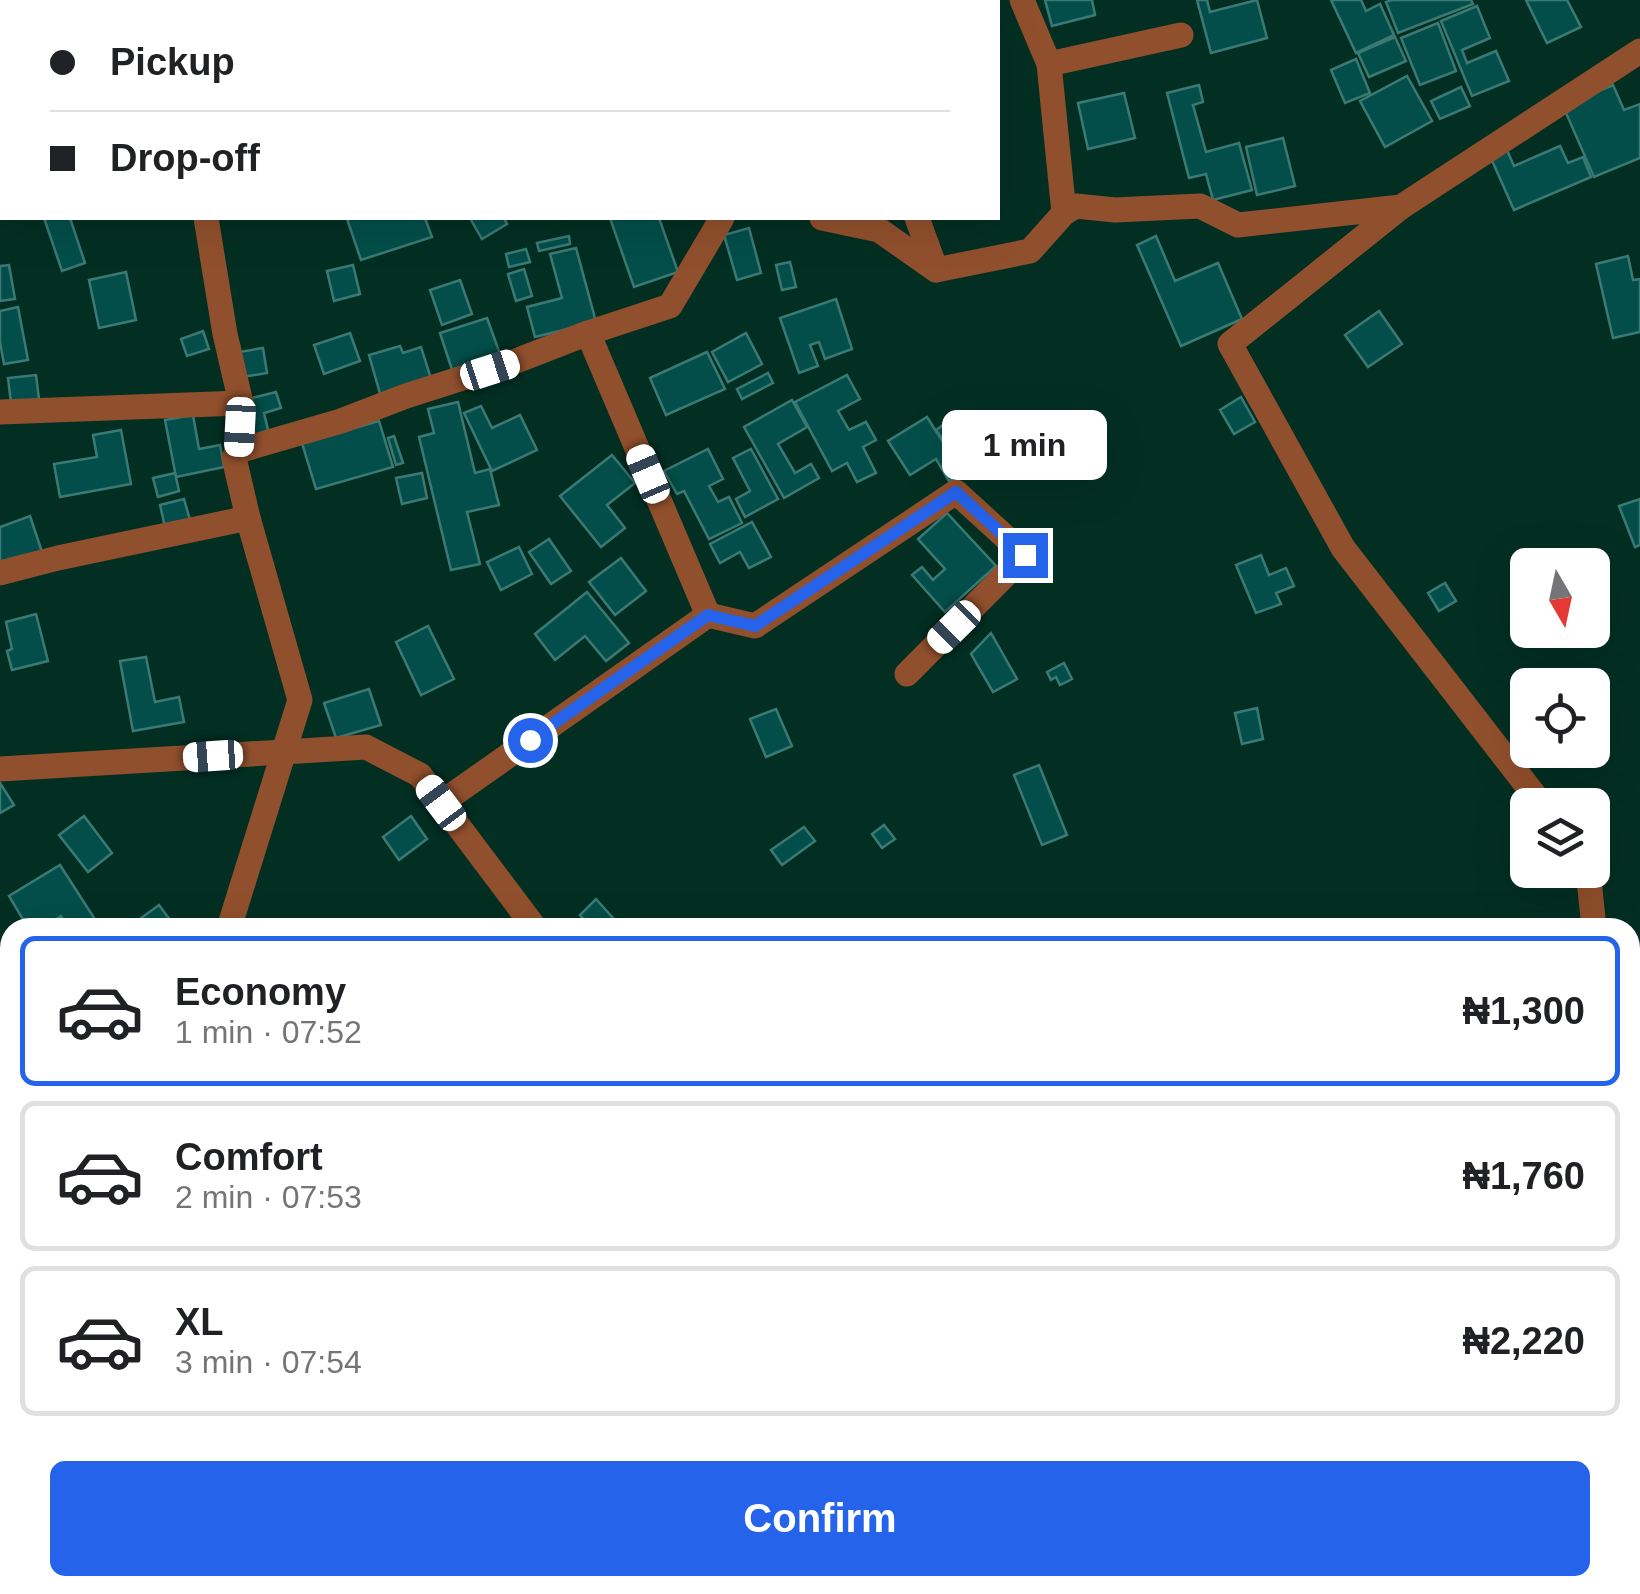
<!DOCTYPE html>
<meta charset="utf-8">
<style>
:root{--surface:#fff;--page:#f6f6f6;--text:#202124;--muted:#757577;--line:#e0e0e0;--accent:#2563eb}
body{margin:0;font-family:Helvetica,sans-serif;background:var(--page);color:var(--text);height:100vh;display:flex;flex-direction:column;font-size:38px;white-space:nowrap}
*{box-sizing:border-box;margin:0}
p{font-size:32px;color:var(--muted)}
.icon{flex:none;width:55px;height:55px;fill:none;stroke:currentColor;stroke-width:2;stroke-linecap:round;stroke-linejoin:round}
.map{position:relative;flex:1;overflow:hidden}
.panel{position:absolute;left:0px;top:918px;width:1640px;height:678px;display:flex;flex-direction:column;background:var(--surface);border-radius:30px 30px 0 0;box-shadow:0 10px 40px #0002}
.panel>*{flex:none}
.guide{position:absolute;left:0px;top:0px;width:1000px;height:220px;box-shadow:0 10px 40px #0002;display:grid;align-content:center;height:220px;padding:0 50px;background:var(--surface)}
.needle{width:65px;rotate:171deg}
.tools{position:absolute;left:1510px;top:548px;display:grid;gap:20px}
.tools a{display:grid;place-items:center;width:100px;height:100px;border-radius:15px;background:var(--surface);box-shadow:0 10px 40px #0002;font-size:50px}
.end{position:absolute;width:45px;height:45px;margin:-22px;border:12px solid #2563eb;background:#fff;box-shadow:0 0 0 5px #fff}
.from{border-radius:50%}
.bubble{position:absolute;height:70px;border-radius:15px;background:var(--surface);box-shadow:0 10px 40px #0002;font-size:32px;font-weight:700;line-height:70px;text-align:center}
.car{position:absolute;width:30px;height:60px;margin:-30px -15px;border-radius:12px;box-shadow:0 0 8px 2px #0007;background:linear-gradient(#fff 24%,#345 0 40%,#fff 0 76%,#345 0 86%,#fff 0)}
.guide b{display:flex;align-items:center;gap:35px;height:95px;font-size:38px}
.guide b+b{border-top:2px solid var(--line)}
.guide i{width:25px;height:25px;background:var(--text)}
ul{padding:18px 0 0;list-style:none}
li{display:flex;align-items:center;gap:30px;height:150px;margin:0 20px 15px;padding:0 30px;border:5px solid var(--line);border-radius:15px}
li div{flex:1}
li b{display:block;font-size:38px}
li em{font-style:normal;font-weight:700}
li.on{border-color:var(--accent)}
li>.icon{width:90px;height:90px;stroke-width:1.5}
.action{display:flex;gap:20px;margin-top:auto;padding:20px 50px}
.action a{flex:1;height:115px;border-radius:15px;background:var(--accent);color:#fff;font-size:40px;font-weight:700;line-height:115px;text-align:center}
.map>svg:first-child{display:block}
</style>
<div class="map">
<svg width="1640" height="1594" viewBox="0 0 1640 1594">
<rect width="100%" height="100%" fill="#032f22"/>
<!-- building -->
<g fill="#034e4a" stroke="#3b7a74" stroke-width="2.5">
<polygon points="1045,0 1092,0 1095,15 1052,26"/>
<polygon points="1197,0 1207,0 1210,12 1257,0 1267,38 1211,53"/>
<polygon points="1331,0 1361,0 1366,11 1380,4 1394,35 1356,53"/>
<polygon points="1392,0 1471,0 1473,4 1398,33 1386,2"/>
<polygon points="1526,0 1567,0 1581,27 1547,43"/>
<polygon points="1477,6 1490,38 1462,50 1467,63 1496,51 1509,81 1472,96 1441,21"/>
<polygon points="1438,23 1456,71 1420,85 1401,38"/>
<polygon points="1395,37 1406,61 1369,77 1358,53"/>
<polygon points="1356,59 1370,93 1345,103 1331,70"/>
<polygon points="1407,76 1432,121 1385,147 1360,101"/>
<polygon points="1199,85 1203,102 1193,105 1206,152 1239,143 1252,190 1213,200 1206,174 1189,178 1167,93"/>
<polygon points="1613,85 1624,110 1640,104 1640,158 1594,177 1563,106"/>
<polygon points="1461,87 1470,106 1440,119 1431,101"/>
<polygon points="1124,93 1135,138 1088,149 1078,103"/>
<polygon points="1283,138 1295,186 1257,195 1246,147"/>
<polygon points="1503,141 1514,166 1560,146 1568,163 1583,157 1591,177 1514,210 1486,147"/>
<polygon points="44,218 70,218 85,263 62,271"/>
<polygon points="352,218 425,218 432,237 361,260 347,219"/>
<polygon points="470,218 504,218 507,224 482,239"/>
<polygon points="610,218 659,218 678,272 634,287"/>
<polygon points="749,228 761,273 737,280 724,235"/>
<polygon points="569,236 570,244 539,251 537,243"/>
<polygon points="1156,236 1175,281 1218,263 1242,319 1181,346 1137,245"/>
<polygon points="576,248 596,322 535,337 527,307 562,298 550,254"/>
<polygon points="526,249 530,262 509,267 506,254"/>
<polygon points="1628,256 1633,280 1640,279 1640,332 1613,338 1596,264"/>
<polygon points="790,262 796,287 782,290 776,265"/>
<polygon points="9,265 15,299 0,301 0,266"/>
<polygon points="353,265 360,294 334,301 327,271"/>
<polygon points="524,269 532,296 516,301 508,274"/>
<polygon points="126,272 136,320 99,328 89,280"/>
<polygon points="460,280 472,314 442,325 430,290"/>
<polygon points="836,299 852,349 825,359 819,342 810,345 818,366 799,373 780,318"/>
<polygon points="18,307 28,360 4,364 0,342 0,311"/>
<polygon points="1379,311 1402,344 1368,367 1345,335"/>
<polygon points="487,318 500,354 452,370 440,333"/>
<polygon points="203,331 209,349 187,356 181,339"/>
<polygon points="350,333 360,361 324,374 314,345"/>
<polygon points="746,333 762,364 728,382 712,352"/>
<polygon points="400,346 403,353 421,347 432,382 381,397 369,355"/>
<polygon points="263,348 267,373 231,379 227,354"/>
<polygon points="707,352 725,389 666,415 650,378"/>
<polygon points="768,373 773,383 742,399 737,389"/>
<polygon points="36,375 39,399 11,403 8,378"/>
<polygon points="847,375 860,399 838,411 849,430 866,422 876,440 863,447 876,473 857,482 847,463 832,471 795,402"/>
<polygon points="276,392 281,408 264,413 269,434 249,439 240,401"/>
<polygon points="1241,397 1255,422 1234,434 1220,410"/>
<polygon points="792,400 807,427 778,444 795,473 811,464 819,478 784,498 744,427"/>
<polygon points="458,402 475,473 490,469 499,505 467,512 480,564 451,570 419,437 434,433 428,409"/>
<polygon points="481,406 492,428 520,415 537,450 492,471 464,413"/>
<polygon points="958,414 985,451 963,467 936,430"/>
<polygon points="193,415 199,449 220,445 224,467 176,477 165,420"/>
<polygon points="927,417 962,472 949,481 936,459 910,475 888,441"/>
<polygon points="379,421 393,467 316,489 302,443"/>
<polygon points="121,430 131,484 60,497 54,464 97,457 93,435"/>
<polygon points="394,436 403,463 396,465 388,438"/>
<polygon points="708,449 723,479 709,486 718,502 729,497 742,523 709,539 684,491 677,494 664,471"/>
<polygon points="751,449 778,499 745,517 736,499 750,491 733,458"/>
<polygon points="612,455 635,483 607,505 625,528 601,547 560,496"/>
<polygon points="175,473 179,491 158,497 153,478"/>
<polygon points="422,473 427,498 402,504 396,478"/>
<polygon points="184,499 190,520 165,527 160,505"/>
<polygon points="1640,499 1640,545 1635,547 1619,506"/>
<polygon points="947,513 996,566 945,612 912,575 922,567 933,580 945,569 918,539"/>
<polygon points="30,516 42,552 0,566 0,527"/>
<polygon points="752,522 771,557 749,568 740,552 720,563 710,544"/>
<polygon points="549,539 571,571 551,584 529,552"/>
<polygon points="519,547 532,574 501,590 487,562"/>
<polygon points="1261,555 1269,575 1286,568 1294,586 1276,593 1281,604 1256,613 1236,565"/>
<polygon points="621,558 646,591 615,615 589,582"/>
<polygon points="1445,583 1456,601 1439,611 1428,593"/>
<polygon points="587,592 629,643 606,661 585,636 555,660 535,634"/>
<polygon points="36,614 48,661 12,670 7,651 12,649 6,622"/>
<polygon points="428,626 454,679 421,695 396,642"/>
<polygon points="991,633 1017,679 993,692 971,654"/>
<polygon points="146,657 155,702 179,697 184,722 133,731 120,661"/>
<polygon points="1064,663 1072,679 1060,685 1056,677 1051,680 1047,672"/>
<polygon points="369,689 381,725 336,738 324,703"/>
<polygon points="1257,708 1263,739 1242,744 1235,713"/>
<polygon points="776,709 792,746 766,757 750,719"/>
<polygon points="1039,765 1067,835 1042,845 1014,775"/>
<polygon points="0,783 14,805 0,813"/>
<polygon points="84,816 112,853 88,872 59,835"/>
<polygon points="411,816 427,839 399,860 383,837"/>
<polygon points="884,825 895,839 882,848 872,834"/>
<polygon points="804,827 815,841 782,865 771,850"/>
<polygon points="60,865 96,921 86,928 68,928 61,916 43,928 28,928 9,896"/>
<polygon points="596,899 622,928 591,928 580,915"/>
<polygon points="159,905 176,928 142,928 137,921"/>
<polygon points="10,1069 10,1133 0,1115 0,1075"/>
<polygon points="1635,1197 1640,1209 1640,1322 1633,1325 1630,1317 1630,1199"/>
<polygon points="1640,1364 1640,1430 1630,1434 1630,1368"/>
<polygon points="81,1585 124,1585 130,1594 66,1594"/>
<polygon points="606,1585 640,1585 641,1588 608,1594"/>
</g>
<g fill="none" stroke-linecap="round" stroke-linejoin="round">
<!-- minor -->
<g stroke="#91502d" stroke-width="25">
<polyline points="601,0 602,2"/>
<polyline points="831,0 832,2"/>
<polyline points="1022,0 1049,64 1181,35"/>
<polyline points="493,2 501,0"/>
<polyline points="928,2 933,0"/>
<polyline points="1049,64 1064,213"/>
<polyline points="1401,207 1230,344 1343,548 1542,805"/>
<polyline points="206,218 225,334 241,403"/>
<polyline points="822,218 879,230 936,270 1030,251 1064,213 1076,206 1115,210 1200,206 1238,225 1401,207 1640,51"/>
<polyline points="917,218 936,270"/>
<polyline points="0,412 241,403 238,451 341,421 406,396 516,361 588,333 670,306 722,218"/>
<polyline points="0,573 58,558 248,518 234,458 238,451"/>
<polyline points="708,615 755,626 956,492 1025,555 907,674"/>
<polyline points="0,769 366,747 420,775 535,928"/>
<polyline points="441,803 708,615 588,333"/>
<polyline points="1588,870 1594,928"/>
<polyline points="229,928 300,700 248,518"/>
<polyline points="1630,1137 1640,1158"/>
<polyline points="0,1194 10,1189"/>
<polyline points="203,1585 207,1594"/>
<polyline points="37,1594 52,1585"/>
</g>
</g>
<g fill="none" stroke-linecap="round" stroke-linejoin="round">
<!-- route -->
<polyline stroke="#2563eb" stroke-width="12" points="530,740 708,615 755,626 956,492 1025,555"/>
</g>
</svg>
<div class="tools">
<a><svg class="needle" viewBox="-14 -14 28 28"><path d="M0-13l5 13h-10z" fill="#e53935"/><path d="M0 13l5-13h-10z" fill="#757577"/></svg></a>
<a><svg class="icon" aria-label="locate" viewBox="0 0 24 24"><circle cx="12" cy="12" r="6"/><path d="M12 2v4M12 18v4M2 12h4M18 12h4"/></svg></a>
<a><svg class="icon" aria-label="layers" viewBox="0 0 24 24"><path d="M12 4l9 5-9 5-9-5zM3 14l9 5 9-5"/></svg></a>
</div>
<i class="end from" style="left:530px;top:740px"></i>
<i class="end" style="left:1025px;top:555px"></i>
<div class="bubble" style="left:942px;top:410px;width:165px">1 min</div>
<i class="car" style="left:490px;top:370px;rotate:72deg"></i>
<i class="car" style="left:240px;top:427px;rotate:183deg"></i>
<i class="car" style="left:648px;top:474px;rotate:337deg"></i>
<i class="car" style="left:954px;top:627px;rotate:225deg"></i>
<i class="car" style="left:213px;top:756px;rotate:266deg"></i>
<i class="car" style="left:441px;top:803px;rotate:323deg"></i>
<div class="guide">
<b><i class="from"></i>Pickup</b>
<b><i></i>Drop-off</b>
</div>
<section class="panel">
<ul>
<li class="on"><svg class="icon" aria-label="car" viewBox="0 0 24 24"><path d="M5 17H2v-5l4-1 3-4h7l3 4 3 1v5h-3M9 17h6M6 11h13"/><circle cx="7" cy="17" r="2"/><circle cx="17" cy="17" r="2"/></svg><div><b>Economy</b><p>1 min · 07:52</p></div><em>₦1,300</em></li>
<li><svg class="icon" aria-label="car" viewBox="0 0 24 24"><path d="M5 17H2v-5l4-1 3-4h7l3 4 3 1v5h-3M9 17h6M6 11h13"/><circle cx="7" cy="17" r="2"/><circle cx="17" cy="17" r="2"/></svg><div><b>Comfort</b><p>2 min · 07:53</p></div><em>₦1,760</em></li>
<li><svg class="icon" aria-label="car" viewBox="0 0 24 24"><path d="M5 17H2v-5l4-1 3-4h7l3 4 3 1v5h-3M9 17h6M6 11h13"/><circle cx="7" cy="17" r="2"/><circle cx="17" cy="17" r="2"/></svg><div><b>XL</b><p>3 min · 07:54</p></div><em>₦2,220</em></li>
</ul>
<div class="action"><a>Confirm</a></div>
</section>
</div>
